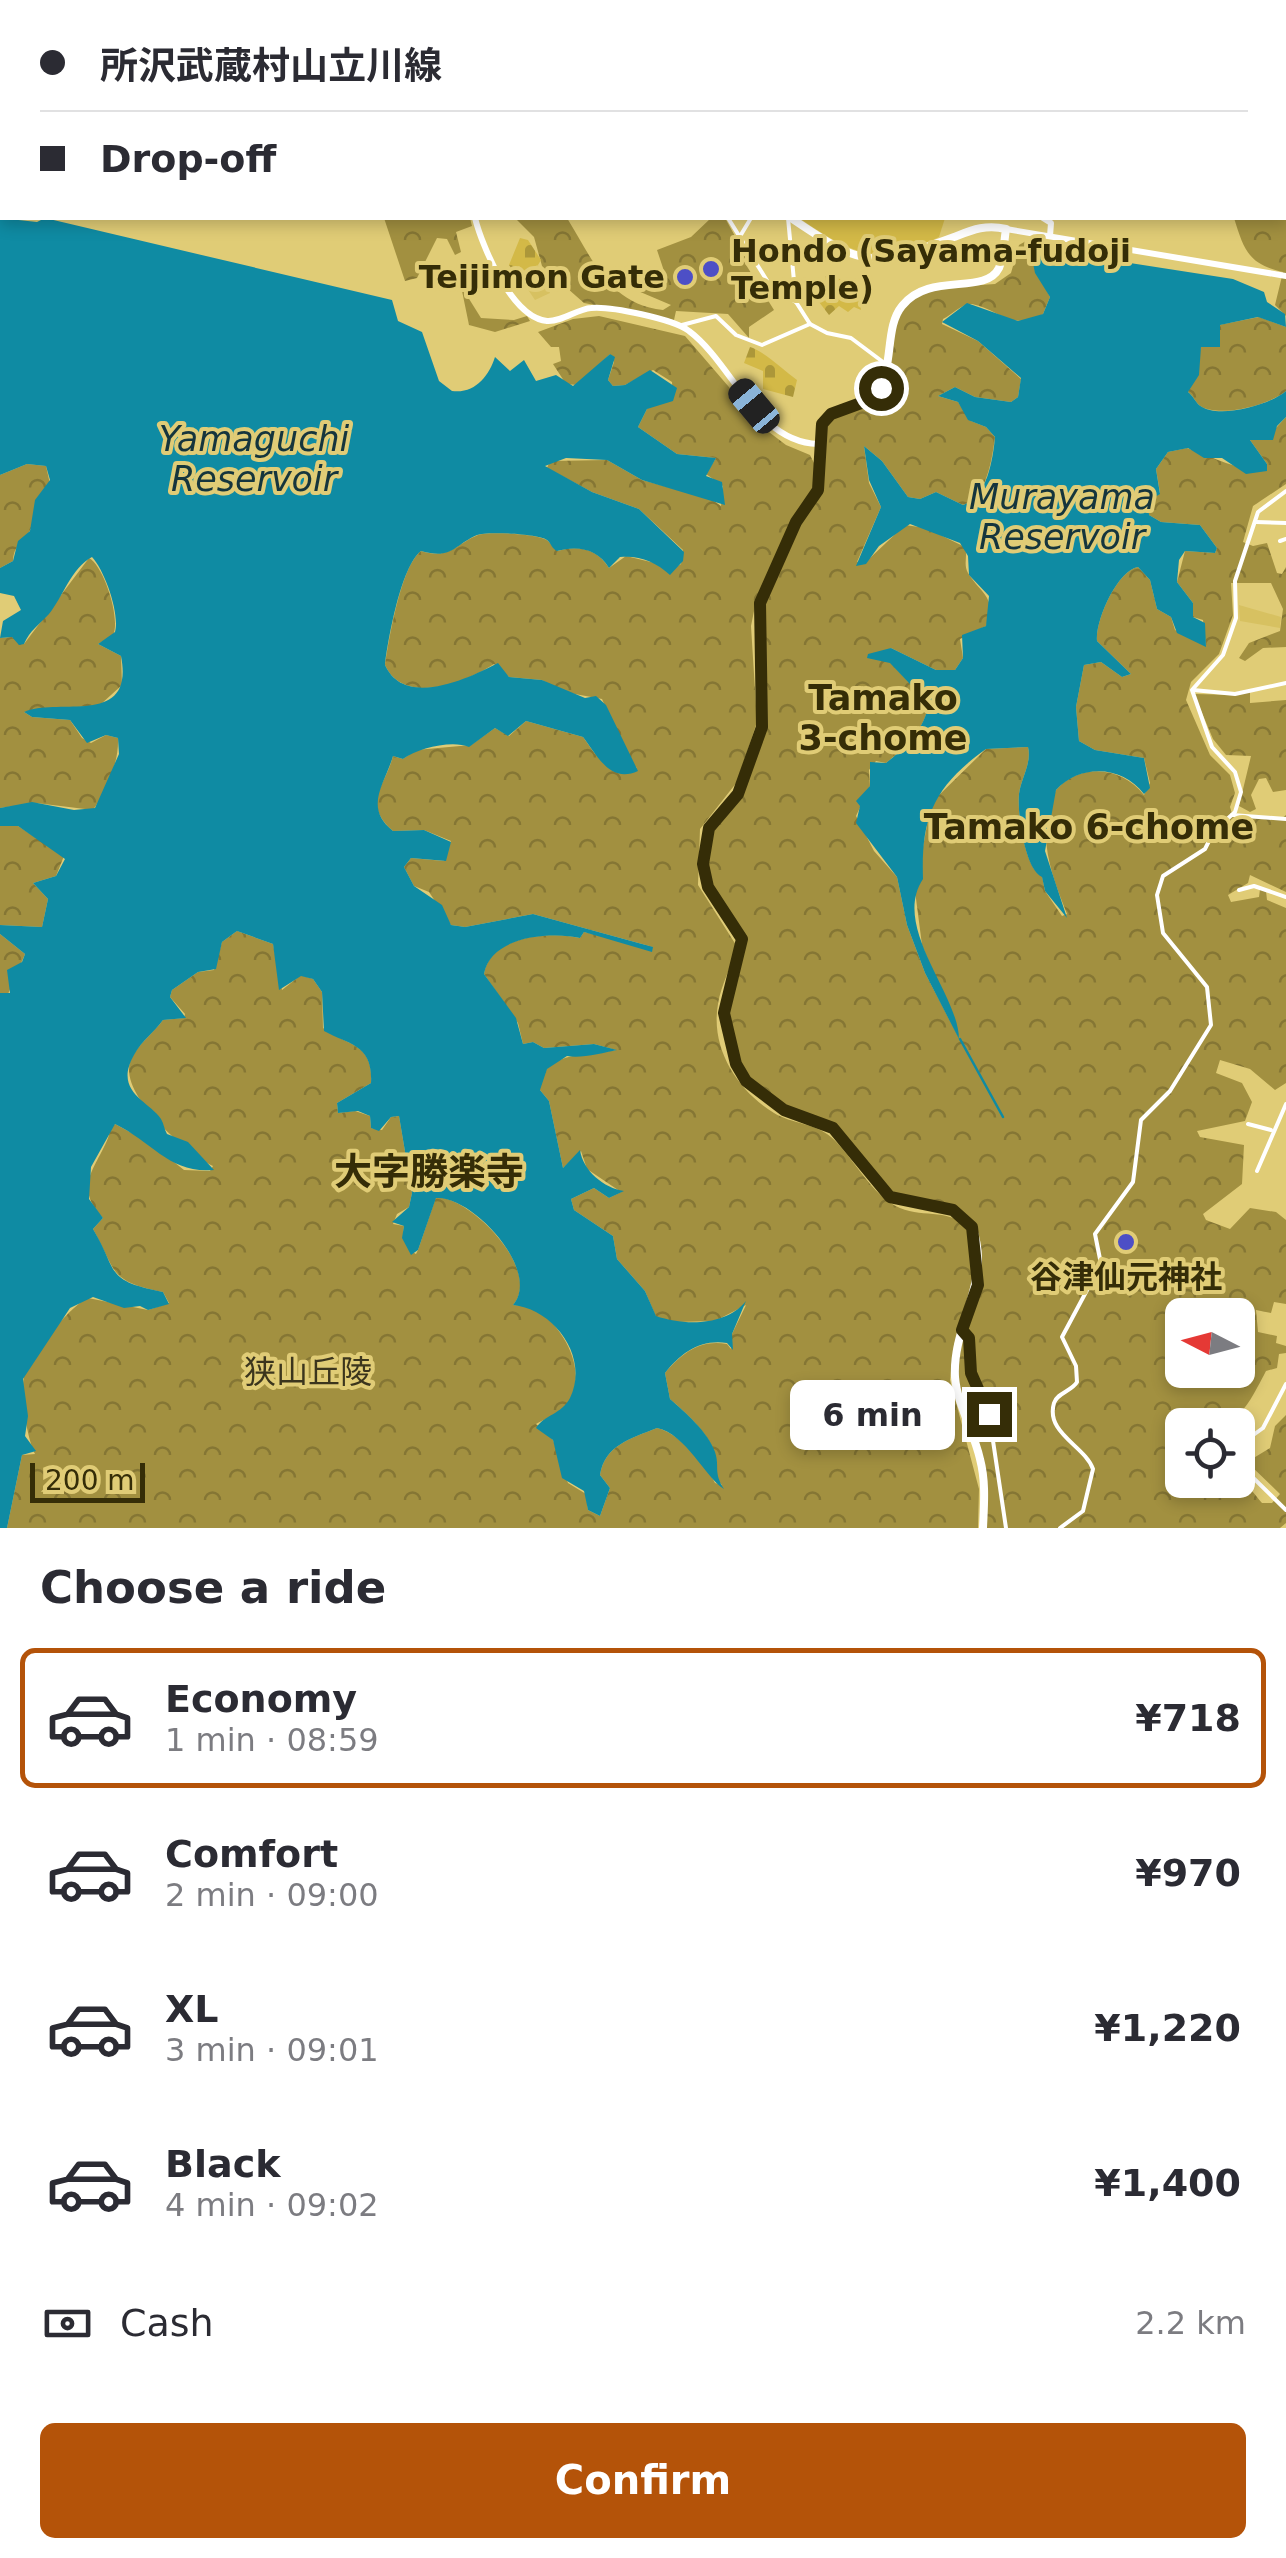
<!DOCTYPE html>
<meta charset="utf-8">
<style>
:root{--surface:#fff;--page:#f7f7f7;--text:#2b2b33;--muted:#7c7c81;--line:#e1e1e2;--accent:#b45309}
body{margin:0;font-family:"DejaVu Sans","Noto Sans JP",sans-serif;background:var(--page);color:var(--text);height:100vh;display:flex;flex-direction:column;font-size:38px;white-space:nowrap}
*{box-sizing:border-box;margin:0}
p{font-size:32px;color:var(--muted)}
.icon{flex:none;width:55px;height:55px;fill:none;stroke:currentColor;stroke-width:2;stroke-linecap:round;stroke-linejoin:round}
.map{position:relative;height:1528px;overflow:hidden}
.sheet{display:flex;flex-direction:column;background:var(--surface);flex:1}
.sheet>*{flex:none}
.guide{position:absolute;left:0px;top:0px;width:1288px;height:220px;box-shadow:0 5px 15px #0003;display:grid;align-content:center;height:220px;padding:0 40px;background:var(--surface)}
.needle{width:65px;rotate:276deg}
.fabs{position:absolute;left:1165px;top:1298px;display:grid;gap:20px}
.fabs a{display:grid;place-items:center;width:90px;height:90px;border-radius:15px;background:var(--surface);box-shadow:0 5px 15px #0003;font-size:50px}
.scale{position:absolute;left:30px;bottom:25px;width:115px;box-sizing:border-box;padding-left:10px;border:5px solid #352d07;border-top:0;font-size:28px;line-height:35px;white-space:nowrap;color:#352d07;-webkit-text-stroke:8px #e0cc76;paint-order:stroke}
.end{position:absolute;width:45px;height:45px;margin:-22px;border:12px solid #352d07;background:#fff;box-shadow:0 0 0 5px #fff}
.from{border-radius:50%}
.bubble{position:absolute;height:70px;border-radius:15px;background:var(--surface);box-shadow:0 5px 15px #0003;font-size:32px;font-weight:700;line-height:70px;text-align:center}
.car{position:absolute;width:30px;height:60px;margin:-30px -15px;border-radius:12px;box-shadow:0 0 8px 2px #0007;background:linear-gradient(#222 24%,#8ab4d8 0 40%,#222 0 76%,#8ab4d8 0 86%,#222 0)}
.guide b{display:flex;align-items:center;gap:35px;height:95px;font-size:38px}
.guide b+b{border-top:2px solid var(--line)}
.guide i{width:25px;height:25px;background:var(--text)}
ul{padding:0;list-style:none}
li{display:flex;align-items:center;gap:30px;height:140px;margin:0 20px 15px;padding:0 20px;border:5px solid transparent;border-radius:15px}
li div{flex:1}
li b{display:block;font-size:38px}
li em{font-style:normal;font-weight:700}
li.current{border-color:var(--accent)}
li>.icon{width:90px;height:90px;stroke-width:1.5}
h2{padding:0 40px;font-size:45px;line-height:120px}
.pay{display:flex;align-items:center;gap:25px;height:110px;padding:0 40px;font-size:38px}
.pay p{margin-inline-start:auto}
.action{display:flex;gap:20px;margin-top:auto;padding:20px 40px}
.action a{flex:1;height:115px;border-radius:15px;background:var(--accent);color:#fff;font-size:40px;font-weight:700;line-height:115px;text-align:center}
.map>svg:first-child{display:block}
</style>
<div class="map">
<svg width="1286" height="1528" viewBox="0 0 1286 1528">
<defs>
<pattern id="forest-crowns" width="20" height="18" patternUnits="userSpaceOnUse" patternTransform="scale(2.5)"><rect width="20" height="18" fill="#a29040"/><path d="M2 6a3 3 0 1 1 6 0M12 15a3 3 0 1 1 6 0" fill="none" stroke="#857634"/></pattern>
<pattern id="cemetery-stones" width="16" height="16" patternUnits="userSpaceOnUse" patternTransform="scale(2.5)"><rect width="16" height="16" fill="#d3b947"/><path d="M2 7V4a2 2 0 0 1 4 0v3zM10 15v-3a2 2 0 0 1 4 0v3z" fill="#ac9739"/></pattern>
</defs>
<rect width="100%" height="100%" fill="#e0cc76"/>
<!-- built -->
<g fill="#d7c161">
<polygon points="538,265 550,293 535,300 525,285 512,292 508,287"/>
<polygon points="1239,605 1281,617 1280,628 1240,621"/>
</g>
<!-- forest -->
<g fill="url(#forest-crowns)" fill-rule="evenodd">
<path d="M1286 193V316L1275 305 1283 272C1248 264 1244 250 1234 218H1285Z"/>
<polygon points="384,218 470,218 472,226 456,232 461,252 455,255 447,239 437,238 417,278 405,281"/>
<path d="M515 218H567C593 260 609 304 663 310L671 305 638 291 664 271 657 250 691 237 711 218H725L746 256 743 260 774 310 749 327V338L728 314 676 311 674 320 584 303 542 266 534 237Z"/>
<path d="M1026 241 1033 249 1029 254 1050 297 1043 314C1011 332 999 309 972 304 962 303 952 315 943 319L942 324 978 341 1021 379 1018 397 1011 402 975 397 955 387 938 396 958 402 971 421 986 427 995 437C992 459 987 497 963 505L936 492 920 499 908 497 882 461 864 446 869 483 881 507 857 562 870 558 905 525 926 528 965 547C968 557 963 564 968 573 981 594 998 598 986 626L960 639 963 658 955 670H936L891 648 876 658 890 662 928 703C927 728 904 748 886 763L876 761 869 770 870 786 856 816 874 851 897 877 907 925 925 973 959 1038 922 945 915 891 931 803 986 749 1028 747C1032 763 1021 778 1019 794 1017 812 1025 870 1042 876L1045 891 1062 916 1067 914C1051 873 1035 834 1056 790 1081 762 1122 767 1144 795L1150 783 1144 758 1095 750 1079 741 1076 707 1084 665 1101 662 1122 677 1131 674 1097 641C1095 620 1118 570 1138 567L1150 580 1157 609 1171 617 1175 630 1206 646 1203 620 1193 617V603L1177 582 1185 551 1215 553 1217 548 1200 525 1161 522 1149 515 1148 501 1160 493 1156 469 1168 452 1187 448C1215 458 1237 470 1266 471L1267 464 1250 440 1266 439 1286 417V484L1253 506 1243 542 1253 546 1267 543 1277 573 1282 574 1286 567V647L1263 648 1245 661 1239 658 1249 643 1280 631 1283 609 1271 583H1231L1233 615 1219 654 1191 682 1186 700 1210 755 1230 775 1235 793 1230 807 1233 817 1281 819 1286 815V892L1250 875 1248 883 1228 895 1231 902 1259 897 1260 889 1266 891 1267 900 1286 908V1083L1275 1090 1250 1069 1220 1060 1216 1073 1242 1083 1252 1102 1245 1121 1197 1131 1200 1137 1244 1145 1242 1184 1203 1214 1206 1220 1230 1229 1250 1208 1276 1212 1286 1220V1304L1274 1302 1271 1313 1256 1310 1258 1332 1277 1336 1276 1343 1286 1346V1353L1279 1354 1277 1368 1266 1371C1241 1419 1239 1425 1182 1425V1480H1203L1200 1488 1227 1492 1231 1480C1246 1481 1253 1492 1262 1503H1272L1280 1494 1247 1462 1270 1448 1275 1426 1286 1415V1523L1280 1528H983C984 1513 987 1496 984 1482 975 1437 955 1399 957 1353 961 1301 1000 1269 960 1213L897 1201 833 1128 797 1114 745 1081 725 1017 743 946 704 877 708 830 732 803 763 727 758 614 783 549 815 498 825 419 866 402 886 377 895 315 921 289 995 284 1011 273 1019 245ZM1182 1315H1238V1370H1182Z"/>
<polygon points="461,286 481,318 514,320 527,316 530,321 495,332 469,325"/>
<path d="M599 316 685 336 765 429 786 445 810 455 815 465V489L787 531 756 601 751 626 757 722 737 782 700 829 698 885 736 945C733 965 721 984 718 1004 710 1049 738 1091 774 1113 792 1124 815 1123 831 1137 853 1156 872 1197 900 1208 925 1219 952 1206 970 1232L973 1284 954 1345 950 1380 979 1489 978 1528H7L22 1455 35 1454C27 1439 20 1394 24 1377 28 1357 71 1305 88 1298L148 1310 169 1303 163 1292C108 1281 117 1272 93 1229L103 1218C72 1186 97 1167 108 1138 113 1124 103 1135 115 1124L150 1143 184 1170 210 1171 213 1166C186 1152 120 1096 130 1062 136 1045 153 1034 163 1020L184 1018 185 1014 170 997 172 990 198 972 214 970 222 942 237 931 273 944 282 990 301 975 313 979 322 992 323 1028C346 1046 374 1042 371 1083L337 1103 338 1113 355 1111 370 1116 371 1128 382 1130 391 1117 399 1116 412 1193 409 1207 397 1214 393 1224 404 1226C402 1237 406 1249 416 1254L418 1250 436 1197C471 1197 543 1271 513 1305 520 1306 529 1305 535 1309 565 1326 593 1379 563 1409 556 1416 544 1419 536 1424L553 1440 568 1483 586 1494 588 1510 600 1516 610 1488 600 1475C605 1445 630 1439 657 1428 677 1432 706 1463 715 1483L722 1485C712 1473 719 1468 715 1455 711 1435 684 1411 670 1399L665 1373C682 1353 700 1339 727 1344L731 1349 732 1334 746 1305 715 1321 676 1322 656 1317 645 1291 617 1259 613 1236 574 1210 571 1199 594 1188 609 1198 621 1192 587 1169 581 1151 563 1168 549 1101 540 1090C538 1051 591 1055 616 1050L594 1044 544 1048 533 1042 523 1044 518 1023 484 974C490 935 551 931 580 938L584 932 653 947 533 914 465 927 451 925 429 892 414 886 404 867 411 858 444 861 451 841 424 830 393 831C361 803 385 787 393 756L403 759 416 750 471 745 495 728 509 736 526 721 583 737 595 754 637 768 629 761 602 699 564 692 542 680 509 677 494 664C467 682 404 707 385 665 389 639 401 566 421 551 449 560 456 544 478 535 488 531 541 534 548 541 552 545 554 549 558 551 580 544 598 550 609 568L626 556 655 563 668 572 681 564 683 550 639 509 592 492 547 468 550 461 607 460 642 480 711 499 721 506 723 486 706 474 716 458 677 454 638 427 648 407 673 400 672 382 653 370 625 385 613 386 608 380 614 362 610 354 577 385 566 384 553 364 561 361 559 347H551L538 332 573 319Z"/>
<path d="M1259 317 1286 327V391C1270 405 1217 419 1199 405 1195 401 1193 396 1188 392L1201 347H1218L1219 325Z"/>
<path d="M27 464 46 466 50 484C40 500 37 519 29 532 21 545 14 545 13 561L0 568V475Z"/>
<path d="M89 558C104 566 121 619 113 635L98 644 121 656 122 685 100 705 24 712 32 717 70 720 82 738 91 743 106 735 118 738C119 763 107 790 93 810L36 803 0 808V638L12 637 24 644Z"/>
<polygon points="1250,690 1250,703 1286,700 1286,790 1273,792 1266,778 1259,779 1251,795 1256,809 1250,812 1239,806 1251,756 1226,755 1213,739 1194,694 1237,695"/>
<polygon points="0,826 18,826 64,856 56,876 33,883 48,899 42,927 0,925"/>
<polygon points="0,934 25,954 8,994 0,993"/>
</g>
<!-- cemetery -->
<g fill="url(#cemetery-stones)">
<polygon points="520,238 528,240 541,260 538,265 523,271 519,266 513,271 509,265"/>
<path d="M825 276C846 278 859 286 861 310L854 307 848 312 839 306 829 315 819 302 826 296Z"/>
<path d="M750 347C762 350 785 371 797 380L793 397 763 389V371L744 363Z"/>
</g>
<!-- pitch -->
<path fill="#d3b947" d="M799 218H945L939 237C877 268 852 254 799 218Z"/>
<!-- water -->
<g fill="#0f8ba3">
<path d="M0 218 37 222 45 218 392 300 398 321 422 332 439 381 452 391C475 394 489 376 495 357L510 371 524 360 536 381 556 375 573 386 610 354 615 357 608 380 613 386 625 385 650 370 677 388 673 401 647 409 638 427 677 454 716 458 706 476 722 482 725 505 642 480 607 460 566 458 545 466 592 492 639 509 684 552 683 561 670 575C656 562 639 555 620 557L609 568C598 549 578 545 557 551 552 549 551 543 547 540 540 534 486 531 477 535 454 545 452 560 421 551 401 566 388 640 385 665 405 709 469 678 498 663L509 677 542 680 585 698 596 696 606 705 638 771C610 784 597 755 583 737L526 721 508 736 495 728 469 747C452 740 418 748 403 759L393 756C385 784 363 807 393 831L424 830 451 842 446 861 411 858 404 867 414 886 442 905 451 925 465 927 533 914 653 947 652 952 584 932 580 938C552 932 491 935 484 974L516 1018 523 1044 533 1042 544 1048 594 1044 617 1050C603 1053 580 1059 567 1056L547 1069 540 1090 549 1101 563 1168 580 1150C583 1171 604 1188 624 1191L609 1198 594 1188 571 1199 574 1210 613 1236 617 1259 645 1291 656 1316C685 1326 726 1326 746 1301L732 1334 733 1350 727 1343C700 1339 681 1353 665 1373L670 1399C685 1412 708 1432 715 1452 720 1467 713 1472 724 1489 705 1477 686 1434 657 1428 630 1439 605 1445 600 1475L610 1488 600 1516 588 1510 584 1491 562 1478 553 1440 536 1428C544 1415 562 1414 570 1398 590 1356 553 1309 513 1305 542 1271 472 1195 436 1198L418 1250 411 1255 402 1238 404 1226 392 1222 409 1207 412 1193 399 1116 391 1117 379 1131 371 1128 370 1116 358 1111 338 1113 337 1103 371 1083C373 1044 349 1045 324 1031L322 992 313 979 301 976 279 990 273 944 237 931 222 942 216 969 198 972 172 990 170 997 186 1018 163 1020C154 1033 142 1040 134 1055 113 1092 149 1101 161 1119 164 1124 164 1129 167 1134L188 1142 214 1170C170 1174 154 1143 115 1124L91 1167 89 1199 103 1218 93 1229C119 1272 103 1280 163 1292L169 1304 148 1310 140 1306 124 1308 93 1297 70 1308 23 1379 28 1416 25 1436 36 1451 22 1455 7 1528H0V993H10L7 970 22 962 25 954 0 934V925L42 927 48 899 33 883 56 876 65 859 18 826H0V808L32 802 74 810 95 808 119 754 118 738 106 735 87 743 70 720 32 717 24 712C59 697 135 728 121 656L98 644 115 632C120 614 105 571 92 557 71 568 63 597 49 614 39 625 30 630 24 644L19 645 12 637 0 638 3 621 21 610 14 596 0 593V568L13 561 18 541 30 531 35 500 50 480 46 466 27 464 0 475Z"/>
<path d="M1030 248 1053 264 1067 263 1072 254 1233 279 1264 292 1267 302 1285 314 1286 327 1258 317 1220 325V347H1201L1199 375 1188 392C1193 396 1195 401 1199 405 1217 420 1270 405 1286 391V417L1277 426 1273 440H1250L1267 464V471L1246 474 1222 458H1204L1188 448 1168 452 1156 469 1160 494 1148 501 1149 515 1161 522 1200 525 1217 548 1215 553 1185 551 1179 560 1177 582 1193 603V617L1205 623 1206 647 1177 633 1171 617 1157 609 1150 580 1138 567C1118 570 1095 620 1097 641L1131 674 1122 677 1101 662 1084 665 1076 707 1079 741 1095 750 1144 758 1150 788 1144 794C1123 766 1081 763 1056 790L1045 851 1067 918 1045 891 1042 877C1025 870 1017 813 1019 794 1021 778 1032 763 1028 747L986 749C933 787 921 818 923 879 891 927 959 995 959 1039L925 973 907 925 897 877 856 823 860 806 856 801 870 786V762L886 763C904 749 927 727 928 703L890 663 867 658 868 654 891 648 936 670H955L963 658 962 635 986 626 989 596 969 575 968 556 960 543 910 524 879 546 866 564 856 566 881 507 869 480 864 446 882 461 908 497 920 499 936 492 963 505C987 498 993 459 995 437L986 427 968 420 958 402 938 396 955 387 975 397 1011 402 1018 397 1021 378 978 341 942 322 967 303 1018 321 1043 314 1050 297 1035 273Z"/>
</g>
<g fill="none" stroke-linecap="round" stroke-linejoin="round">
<!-- stream -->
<polyline stroke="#0f8ba3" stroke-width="2.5" points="960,1039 1003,1117"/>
<!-- river -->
<polyline stroke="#0f8ba3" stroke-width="6" points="339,0 339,2"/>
<!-- street -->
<g stroke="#fff" stroke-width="4">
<polyline points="460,0 460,2"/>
<polyline points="241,2 246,2"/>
<polyline points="254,2 254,0"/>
<polyline points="525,2 527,0"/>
<polyline points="788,218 796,302"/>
<polyline points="739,238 751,218"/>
<polyline points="810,324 827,333 851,338 887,365"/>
<polyline points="682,325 716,316 736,335 762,345 810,324 796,302 771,287 728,218"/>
<polyline points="1256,522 1286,523"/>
<polyline points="1280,541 1286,539"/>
<polyline points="1193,690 1235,694 1286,683"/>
<polyline points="1232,815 1286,819"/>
<polyline points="1239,890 1254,886 1286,897"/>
<polyline points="1248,1124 1271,1130"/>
<polyline points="1257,1171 1286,1104"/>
<polyline points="964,1331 969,1338 971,1373 989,1414 1006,1528"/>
<polyline points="1238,1446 1263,1428 1286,1384"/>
<polyline points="1238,1463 1286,1510"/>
<path d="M1060 1528 1083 1511 1093 1469C1085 1446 1045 1433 1054 1403 1057 1393 1072 1391 1077 1382L1076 1366 1062 1337 1101 1264 1095 1234 1133 1182 1141 1120 1170 1091 1211 1025 1207 987 1163 933 1157 895 1163 876 1205 849 1214 831 1235 812 1241 792 1235 772 1212 747 1192 690 1223 655 1236 618 1235 581 1258 512 1286 491"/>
</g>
<!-- secondary -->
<g stroke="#fff" stroke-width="6">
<polyline points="278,0 278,2"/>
<polyline points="906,0 909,2"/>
<polyline points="398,2 398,0"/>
<polyline points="0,128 2,128"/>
<path d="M475 218C482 246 512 318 547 321 562 322 577 309 591 308 610 306 674 319 689 331 733 364 756 442 818 444"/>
<polyline points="1043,218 1051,223 1050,236"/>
<polyline points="1006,229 1286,276"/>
</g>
<!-- primary -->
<g stroke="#fff" stroke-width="8">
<polyline points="556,0 559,2"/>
<path d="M791 218C865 268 870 268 954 237 972 230 986 224 1006 229 1004 241 1004 256 999 268 985 296 929 271 902 306 884 328 895 367 876 395L831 414 822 423 818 490 797 521 759 603 763 727 738 794 708 830 703 864 708 887 742 939 724 1013 736 1064 745 1081 784 1110 833 1128 891 1197 953 1210 972 1227C993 1281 952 1324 955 1377 957 1404 974 1432 980 1459 986 1482 984 1504 983 1528"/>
</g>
<!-- tram -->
<polyline stroke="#554a1b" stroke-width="2.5" points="650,0 651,2"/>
<defs>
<polyline id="rail" points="630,0 633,2"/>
</defs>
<!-- rail casing -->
<use href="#rail" stroke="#554a1b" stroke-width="6"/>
<!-- rail -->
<use href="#rail" stroke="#e0cc76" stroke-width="2.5" stroke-dasharray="8" stroke-linecap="butt"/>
</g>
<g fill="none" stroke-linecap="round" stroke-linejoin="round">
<!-- route -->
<polyline stroke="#352d07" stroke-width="12" points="881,388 872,399 831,414 822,424 818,490 796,522 760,603 762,727 738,794 709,828 703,864 708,887 742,939 724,1013 736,1064 746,1081 784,1110 833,1128 890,1197 953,1210 972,1227 978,1285 962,1330 969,1338 971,1373 989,1414"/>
</g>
<!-- markers -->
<g fill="#4d4fc6" stroke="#e0cc76" stroke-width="4">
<circle cx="711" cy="269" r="10"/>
<circle cx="685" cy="277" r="10"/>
<circle cx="1126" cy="1242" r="10"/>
</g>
<g text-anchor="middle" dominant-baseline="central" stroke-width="8" stroke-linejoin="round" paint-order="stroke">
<!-- poi labels -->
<g font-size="32" font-weight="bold" fill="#352d07" stroke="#e0cc76" text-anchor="start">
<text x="731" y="251">Hondo (Sayama-fudoji<tspan x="731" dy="37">Temple)</tspan></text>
<text x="665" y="277" text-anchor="end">Teijimon Gate</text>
<text x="1126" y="1277" text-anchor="middle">谷津仙元神社</text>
</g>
<!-- park labels -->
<g font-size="32" fill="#3b351d" stroke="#e0cc76">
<text x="308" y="1372">狭山丘陵</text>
</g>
<!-- water labels -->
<g font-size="35" font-style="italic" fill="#15353d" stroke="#e0cc76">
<text x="254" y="439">Yamaguchi<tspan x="254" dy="40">Reservoir</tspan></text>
<text x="1062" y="497">Murayama<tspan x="1062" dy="40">Reservoir</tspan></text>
</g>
<!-- neighbourhood labels -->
<g font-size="35" font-weight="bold" fill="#352d07" stroke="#e0cc76">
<text x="883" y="698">Tamako<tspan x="883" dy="40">3-chome</tspan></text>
<text x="1089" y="827">Tamako 6-chome</text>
</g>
<!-- quarter labels -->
<g font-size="38" font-weight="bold" fill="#352d07" stroke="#e0cc76">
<text x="429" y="1172">大字勝楽寺</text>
</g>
</g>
</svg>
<div class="fabs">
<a><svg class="needle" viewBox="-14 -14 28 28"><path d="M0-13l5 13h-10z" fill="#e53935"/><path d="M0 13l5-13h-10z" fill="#7c7c81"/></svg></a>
<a><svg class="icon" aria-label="locate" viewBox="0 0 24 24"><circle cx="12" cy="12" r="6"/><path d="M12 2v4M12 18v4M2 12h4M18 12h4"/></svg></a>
</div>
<div class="scale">200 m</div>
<i class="end from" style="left:881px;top:388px"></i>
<i class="end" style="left:989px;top:1414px"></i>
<div class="bubble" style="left:790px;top:1380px;width:165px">6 min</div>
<i class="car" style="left:754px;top:406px;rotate:320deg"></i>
<div class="guide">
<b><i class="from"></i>所沢武蔵村山立川線</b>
<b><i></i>Drop-off</b>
</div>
</div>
<section class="sheet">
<h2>Choose a ride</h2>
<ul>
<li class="current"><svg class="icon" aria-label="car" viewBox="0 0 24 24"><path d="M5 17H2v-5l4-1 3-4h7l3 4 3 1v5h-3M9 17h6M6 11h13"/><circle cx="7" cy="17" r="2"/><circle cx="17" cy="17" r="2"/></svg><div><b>Economy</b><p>1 min · 08:59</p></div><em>¥718</em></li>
<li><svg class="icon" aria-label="car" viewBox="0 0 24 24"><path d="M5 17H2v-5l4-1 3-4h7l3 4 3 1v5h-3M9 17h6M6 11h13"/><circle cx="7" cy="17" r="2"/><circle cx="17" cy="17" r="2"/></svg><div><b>Comfort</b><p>2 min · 09:00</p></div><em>¥970</em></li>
<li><svg class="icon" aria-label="car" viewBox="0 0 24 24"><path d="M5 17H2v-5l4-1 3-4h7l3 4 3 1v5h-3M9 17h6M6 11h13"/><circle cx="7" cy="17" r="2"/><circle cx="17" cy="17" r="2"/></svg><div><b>XL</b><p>3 min · 09:01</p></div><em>¥1,220</em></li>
<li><svg class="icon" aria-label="car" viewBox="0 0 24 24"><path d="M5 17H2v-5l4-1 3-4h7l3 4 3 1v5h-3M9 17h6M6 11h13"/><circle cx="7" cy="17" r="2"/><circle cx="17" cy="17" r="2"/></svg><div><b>Black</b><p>4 min · 09:02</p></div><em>¥1,400</em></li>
</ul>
<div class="pay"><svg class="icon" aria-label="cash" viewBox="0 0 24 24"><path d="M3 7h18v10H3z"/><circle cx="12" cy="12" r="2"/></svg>Cash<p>2.2 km</p></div>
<div class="action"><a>Confirm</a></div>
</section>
